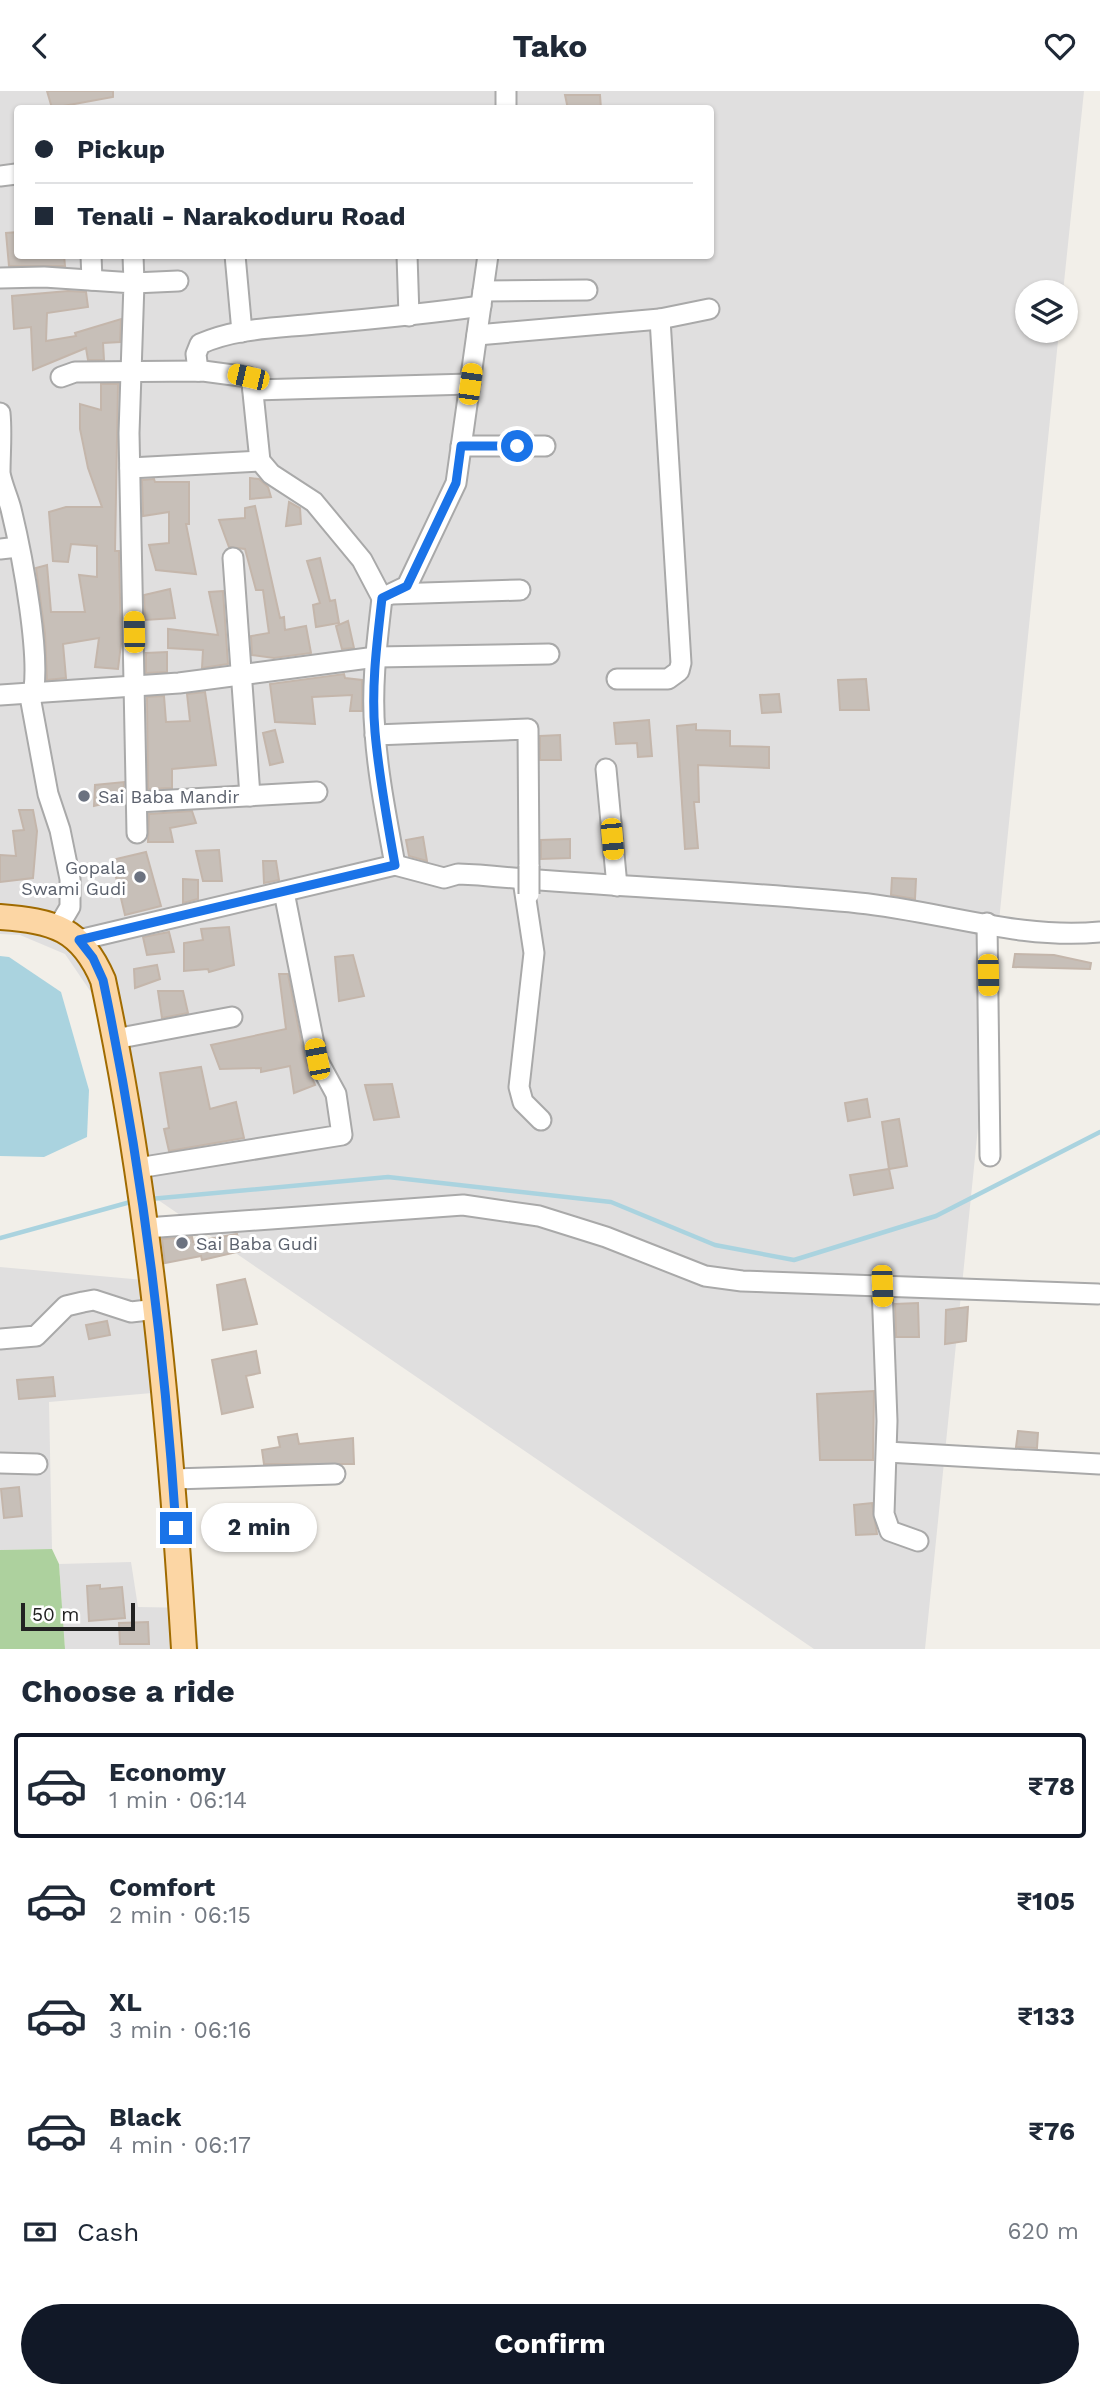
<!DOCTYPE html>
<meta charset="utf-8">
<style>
:root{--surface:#fff;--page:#f2f2f3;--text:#1f2937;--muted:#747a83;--line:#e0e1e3;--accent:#111827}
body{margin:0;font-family:"Work Sans",sans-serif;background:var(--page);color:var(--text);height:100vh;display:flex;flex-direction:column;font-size:26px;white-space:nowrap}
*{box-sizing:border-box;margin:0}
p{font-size:23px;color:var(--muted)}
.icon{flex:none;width:38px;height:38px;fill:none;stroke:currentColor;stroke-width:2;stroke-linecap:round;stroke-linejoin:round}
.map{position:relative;height:1558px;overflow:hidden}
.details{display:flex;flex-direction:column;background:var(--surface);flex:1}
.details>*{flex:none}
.guide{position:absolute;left:14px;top:14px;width:700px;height:154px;border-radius:7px;box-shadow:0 2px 5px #0004;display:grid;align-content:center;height:154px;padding:0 21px;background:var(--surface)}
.tools{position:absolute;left:1015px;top:189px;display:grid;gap:14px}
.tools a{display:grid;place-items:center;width:63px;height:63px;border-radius:50%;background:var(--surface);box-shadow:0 2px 5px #0004;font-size:35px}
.scale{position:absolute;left:21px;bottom:18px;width:114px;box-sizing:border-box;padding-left:7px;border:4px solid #222;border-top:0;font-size:19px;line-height:24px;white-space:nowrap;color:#222;-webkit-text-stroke:5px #fff;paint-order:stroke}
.end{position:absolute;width:32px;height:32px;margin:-16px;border:9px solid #1a73e8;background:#fff;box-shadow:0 0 0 4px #fff}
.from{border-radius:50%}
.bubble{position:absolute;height:49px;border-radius:24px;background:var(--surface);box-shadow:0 2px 5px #0004;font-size:23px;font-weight:700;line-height:49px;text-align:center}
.car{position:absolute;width:21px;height:42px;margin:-21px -10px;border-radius:9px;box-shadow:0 0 5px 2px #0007;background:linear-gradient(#f5c518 24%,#345 0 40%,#f5c518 0 76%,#345 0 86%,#f5c518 0)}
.guide b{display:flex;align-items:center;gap:24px;height:66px;font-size:26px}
.guide b+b{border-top:2px solid var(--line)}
.guide i{width:18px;height:18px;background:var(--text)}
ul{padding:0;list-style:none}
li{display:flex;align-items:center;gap:21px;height:105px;margin:0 14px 10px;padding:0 7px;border:4px solid transparent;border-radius:7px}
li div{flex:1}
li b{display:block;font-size:26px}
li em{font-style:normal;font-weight:700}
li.selected{border-color:var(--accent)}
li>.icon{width:63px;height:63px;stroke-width:1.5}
h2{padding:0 21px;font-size:32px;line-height:84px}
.pay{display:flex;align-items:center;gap:18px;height:77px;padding:0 21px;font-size:26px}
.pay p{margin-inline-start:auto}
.button{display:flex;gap:14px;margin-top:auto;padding:14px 21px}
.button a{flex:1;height:80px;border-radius:42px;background:var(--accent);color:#fff;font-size:28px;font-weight:700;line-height:80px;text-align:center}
header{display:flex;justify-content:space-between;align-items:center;height:91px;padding:0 21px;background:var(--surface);font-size:32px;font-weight:700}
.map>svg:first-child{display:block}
</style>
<header><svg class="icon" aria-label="back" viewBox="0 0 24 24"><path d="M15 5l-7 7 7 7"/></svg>Tako<svg class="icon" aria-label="heart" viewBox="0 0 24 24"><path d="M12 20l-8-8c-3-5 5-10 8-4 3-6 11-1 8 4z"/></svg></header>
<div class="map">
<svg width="1100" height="1558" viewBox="0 0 1100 1558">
<rect width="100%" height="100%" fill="#f2efe9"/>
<!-- residential -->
<g fill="#e0dfdf" fill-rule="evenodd">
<path d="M0 0H1084L1063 201H1027V240H1059L925 1558H814L126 1087 95 907 65 863 20 844 0 843ZM18 18H710V164H18Z"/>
<polygon points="0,1176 166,1191 175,1300 49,1311 52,1458 0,1459"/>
<polygon points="131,1471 138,1516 195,1517 199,1558 65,1558 59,1473"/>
</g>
<!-- forest -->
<polygon fill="#add19e" points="52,1458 59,1473 65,1558 0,1558 0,1459"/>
<!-- water -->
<polygon fill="#aad3df" points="0,865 9,866 61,901 89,999 87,1046 44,1066 0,1065"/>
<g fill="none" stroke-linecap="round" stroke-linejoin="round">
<!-- stream -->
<g stroke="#aad3df" stroke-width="4.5">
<polyline points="150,1108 388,1086 611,1111 715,1154 794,1169 936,1125 1100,1041"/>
<polyline points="0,1147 134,1110"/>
</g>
</g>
<!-- building -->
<g fill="#c7bfb8" stroke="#c4b6ab" stroke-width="2">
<polygon points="47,0 113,0 113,6 52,17"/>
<polygon points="565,4 600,4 601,18 568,18"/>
<polygon points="18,141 18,164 64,164 65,175 9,175 6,142"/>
<polygon points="68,200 86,201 88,216 47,222 46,250 76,245 75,242 121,228 120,251 103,252 104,269 88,269 86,257 33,279 31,236 14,238 12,205"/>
<polygon points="101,293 118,293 115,460 119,460 121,553 118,578 95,576 99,547 63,553 66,587 47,589 45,543 36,477 47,474 51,521 85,521 79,484 97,486 97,455 71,453 68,471 53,470 49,421 66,416 102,416 88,377 80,338 80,313 101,319"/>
<polygon points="250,387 259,388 268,396 271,406 250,408"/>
<polygon points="154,388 155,391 189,391 189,433 186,433 196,483 156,479 149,454 169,452 169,421 143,425 142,389"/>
<polygon points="289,411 300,417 301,433 286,435"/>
<polygon points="255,415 280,527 284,526 285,539 306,535 311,562 274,567 252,564 251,545 269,542 263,499 256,499 245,458 229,456 219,429 245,427 245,417"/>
<polygon points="320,467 330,510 335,509 339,532 316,536 313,514 320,512 307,470"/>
<polygon points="170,498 175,527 145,529 144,504"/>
<polygon points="223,500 228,573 202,577 203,559 168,557 168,538 218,544 209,501"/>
<polygon points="348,530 354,557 342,558 336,535"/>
<polygon points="167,561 167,581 146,582 146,562"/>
<polygon points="344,583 345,587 362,589 362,620 350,620 352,604 312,606 315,633 275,631 270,593"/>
<polygon points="866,588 869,619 840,619 838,589"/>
<polygon points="205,601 216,674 172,678 172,697 148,698 147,606 164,605 166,631 190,630 187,603"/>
<polygon points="779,603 781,621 762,622 760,604"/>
<polygon points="649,629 652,665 638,666 637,652 616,653 614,632"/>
<polygon points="696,633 696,639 730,640 730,655 769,656 769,677 698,674 699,711 694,711 698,757 685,758 677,635"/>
<polygon points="275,639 283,671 270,674 263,642"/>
<polygon points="560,644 561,669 540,669 540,645"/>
<polygon points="124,691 123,708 94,715 95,694"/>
<polygon points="19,719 33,719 37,740 33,787 0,791 0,764 16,765 13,740 24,739"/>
<polygon points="192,720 196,732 170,737 173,751 148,751 149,723"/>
<polygon points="423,746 427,770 409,765 406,749"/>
<polygon points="570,748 570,767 541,768 541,749"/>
<polygon points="219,759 222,790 203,790 196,760"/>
<polygon points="146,761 161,815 125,824 112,769"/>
<polygon points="263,770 276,770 279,789 264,792"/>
<polygon points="892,787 916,788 915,808 891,804"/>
<polygon points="183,788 198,789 198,808 183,812"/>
<polygon points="229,836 234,874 209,881 208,878 184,880 184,852 203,849 201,838"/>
<polygon points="169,841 174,861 147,864 143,846"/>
<polygon points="1015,863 1054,864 1091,872 1090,878 1013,876"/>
<polygon points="353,864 364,905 339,910 335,866"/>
<polygon points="157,874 160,888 135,897 134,878"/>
<polygon points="279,883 288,883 305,970 315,994 294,1002 290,975 261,981 261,977 220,978 211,954 286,938"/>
<polygon points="158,900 183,900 188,922 162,927"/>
<polygon points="201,976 210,1018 236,1011 244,1047 169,1060 164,1038 169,1037 160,982"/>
<polygon points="392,993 399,1026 374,1029 365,994"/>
<polygon points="867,1008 870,1026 848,1030 845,1012"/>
<polygon points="899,1028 907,1075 889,1078 882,1031"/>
<polygon points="889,1078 893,1097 854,1104 850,1084"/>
<polygon points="237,1143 241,1160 202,1169 201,1165 165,1172 162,1148 192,1146 193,1151"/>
<polygon points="245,1188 257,1233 223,1239 217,1194"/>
<polygon points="918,1212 919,1246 896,1246 895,1213"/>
<polygon points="968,1216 966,1250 945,1253 946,1219"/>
<polygon points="107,1230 110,1244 89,1248 86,1234"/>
<polygon points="256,1260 260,1282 246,1285 253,1316 222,1323 212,1269"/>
<polygon points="53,1286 55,1305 19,1308 17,1289"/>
<polygon points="874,1300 873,1369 820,1369 817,1303"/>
<polygon points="1018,1340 1038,1342 1037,1357 1016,1356"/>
<polygon points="297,1343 299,1353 353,1347 354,1373 264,1373 262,1359 280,1356 278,1346"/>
<polygon points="19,1396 22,1425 4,1427 1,1398"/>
<polygon points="872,1412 877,1443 856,1444 854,1414"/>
<polygon points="100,1494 100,1498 122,1496 125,1527 89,1530 87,1495"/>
<polygon points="148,1531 149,1553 120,1553 119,1532"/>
</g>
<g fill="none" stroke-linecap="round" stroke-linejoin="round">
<defs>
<g id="minor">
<polyline points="506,0 506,18"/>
<polyline points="0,85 16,83"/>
<polyline points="91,164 92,189"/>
<polyline points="133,164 134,192 178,190"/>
<polyline points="235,164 242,241"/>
<polyline points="407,164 409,225"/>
<polyline points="0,187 44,186 134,192 129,342 137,742"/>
<polyline points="483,200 587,199"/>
<polyline points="477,244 660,228 709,218"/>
<path d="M198 280 196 263 200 253C235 237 277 237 315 233 371 228 426 223 481 215"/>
<polyline points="61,286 75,281 203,280 248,286 252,292 260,370 271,383 314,411 362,469 382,507"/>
<polyline points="253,299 470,293"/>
<path d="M0 322C2 342 0 363 0 382 2 394 8 406 11 418 21 459 44 575 31 611L48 703 60 739 70 788V816L57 838"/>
<polyline points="461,355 545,355"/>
<polyline points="130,377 260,370"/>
<polyline points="0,458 18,456"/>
<polyline points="233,467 250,705"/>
<polyline points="392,503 520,499"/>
<polyline points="617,588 668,588 679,580 681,572 660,228"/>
<polyline points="0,604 179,592 376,566 549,563"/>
<polyline points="375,644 528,638 529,775"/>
<polyline points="606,678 617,795"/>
<polyline points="137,711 317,701"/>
<path d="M395 774 444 787 458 783 479 784C605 796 732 799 859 812 940 820 1019 849 1100 841"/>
<polyline points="523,789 534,862 519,996 523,1011 541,1029"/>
<polyline points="987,832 990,1065"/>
<path d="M79 849 395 774C387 729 378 686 375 641 371 596 377 551 382 507L407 495 456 392 488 164"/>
<polyline points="115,948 232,926"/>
<polyline points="138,1077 342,1044 336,1003 317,968 284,801"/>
<polyline points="146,1137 463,1114 539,1125 606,1146 705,1185 742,1190 1098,1203"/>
<polyline points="882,1195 887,1330 884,1423 890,1440 918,1450"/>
<polyline points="0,1248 36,1245 66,1215 83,1211 94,1209 131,1221 157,1218"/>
<polyline points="887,1361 1099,1373"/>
<polyline points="0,1372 37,1373"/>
<polyline points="173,1388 335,1383"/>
</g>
<path id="major" d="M0 826C53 830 81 837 103 889 150 1110 170 1333 184 1558"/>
</defs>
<!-- minor casing -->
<use href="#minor" stroke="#a9a9a9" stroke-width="23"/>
<!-- major casing -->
<use href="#major" stroke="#a06b00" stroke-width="28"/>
<!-- minor -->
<use href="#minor" stroke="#fff" stroke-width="19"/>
<!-- major -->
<use href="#major" stroke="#fcd6a4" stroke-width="24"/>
<defs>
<polyline id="minor-bridge" points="529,775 529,803"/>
</defs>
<!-- minor-bridge casing -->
<use href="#minor-bridge" stroke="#a9a9a9" stroke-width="23" stroke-linecap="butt"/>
<!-- minor-bridge -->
<use href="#minor-bridge" stroke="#fff" stroke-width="19"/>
</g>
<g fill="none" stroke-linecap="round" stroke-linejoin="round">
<!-- route -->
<path stroke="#1a73e8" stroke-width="9" d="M176 1437C164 1252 141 1070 103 889L93 867 79 849 395 774C387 729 379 686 375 641 371 597 377 551 382 507L407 495 456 392 461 355H517"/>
</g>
<!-- markers -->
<g fill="#6b7280" stroke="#fff" stroke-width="2.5">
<circle cx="84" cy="705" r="7"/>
<circle cx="140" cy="786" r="7"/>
<circle cx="182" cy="1152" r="7"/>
</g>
<g text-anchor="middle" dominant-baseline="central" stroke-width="6" stroke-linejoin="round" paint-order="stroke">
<!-- worship labels -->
<g font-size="18" fill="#5b616d" stroke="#fff" text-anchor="start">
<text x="98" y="705">Sai Baba Mandir</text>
<text x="126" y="776" text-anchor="end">Gopala<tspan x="126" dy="21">Swami Gudi</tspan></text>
<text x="196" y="1152">Sai Baba Gudi</text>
</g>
</g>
</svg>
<div class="tools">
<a><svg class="icon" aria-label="layers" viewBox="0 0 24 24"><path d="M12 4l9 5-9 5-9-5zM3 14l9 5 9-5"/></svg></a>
</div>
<div class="scale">50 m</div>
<i class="end from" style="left:517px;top:355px"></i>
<i class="end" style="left:176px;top:1437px"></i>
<div class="bubble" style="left:201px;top:1412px;width:116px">2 min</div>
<i class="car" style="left:248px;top:286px;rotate:283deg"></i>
<i class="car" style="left:470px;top:293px;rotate:8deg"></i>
<i class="car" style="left:134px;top:541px;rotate:359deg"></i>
<i class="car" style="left:612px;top:748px;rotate:175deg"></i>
<i class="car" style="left:988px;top:884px;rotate:179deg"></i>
<i class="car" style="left:317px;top:968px;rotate:349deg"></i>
<i class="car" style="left:882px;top:1195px;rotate:178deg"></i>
<div class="guide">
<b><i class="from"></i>Pickup</b>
<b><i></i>Tenali - Narakoduru Road</b>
</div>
</div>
<section class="details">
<h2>Choose a ride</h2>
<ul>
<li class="selected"><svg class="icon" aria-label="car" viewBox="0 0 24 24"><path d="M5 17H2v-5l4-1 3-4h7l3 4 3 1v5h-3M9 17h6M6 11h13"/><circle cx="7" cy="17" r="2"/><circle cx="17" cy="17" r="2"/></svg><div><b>Economy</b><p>1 min · 06:14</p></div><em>₹78</em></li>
<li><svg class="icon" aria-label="car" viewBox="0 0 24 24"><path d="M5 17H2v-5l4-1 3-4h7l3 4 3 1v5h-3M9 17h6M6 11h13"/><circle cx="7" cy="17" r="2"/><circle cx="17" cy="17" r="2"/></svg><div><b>Comfort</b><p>2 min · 06:15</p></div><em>₹105</em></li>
<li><svg class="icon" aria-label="car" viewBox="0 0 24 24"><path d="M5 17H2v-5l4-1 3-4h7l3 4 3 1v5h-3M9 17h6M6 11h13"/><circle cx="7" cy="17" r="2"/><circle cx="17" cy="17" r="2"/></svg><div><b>XL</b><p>3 min · 06:16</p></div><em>₹133</em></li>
<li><svg class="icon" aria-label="car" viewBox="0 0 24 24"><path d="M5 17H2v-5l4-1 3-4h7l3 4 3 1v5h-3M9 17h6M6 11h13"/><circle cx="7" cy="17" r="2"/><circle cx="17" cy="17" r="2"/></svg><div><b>Black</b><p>4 min · 06:17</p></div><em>₹76</em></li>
</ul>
<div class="pay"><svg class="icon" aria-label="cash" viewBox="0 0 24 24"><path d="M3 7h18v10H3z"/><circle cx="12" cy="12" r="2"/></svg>Cash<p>620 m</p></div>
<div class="button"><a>Confirm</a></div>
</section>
